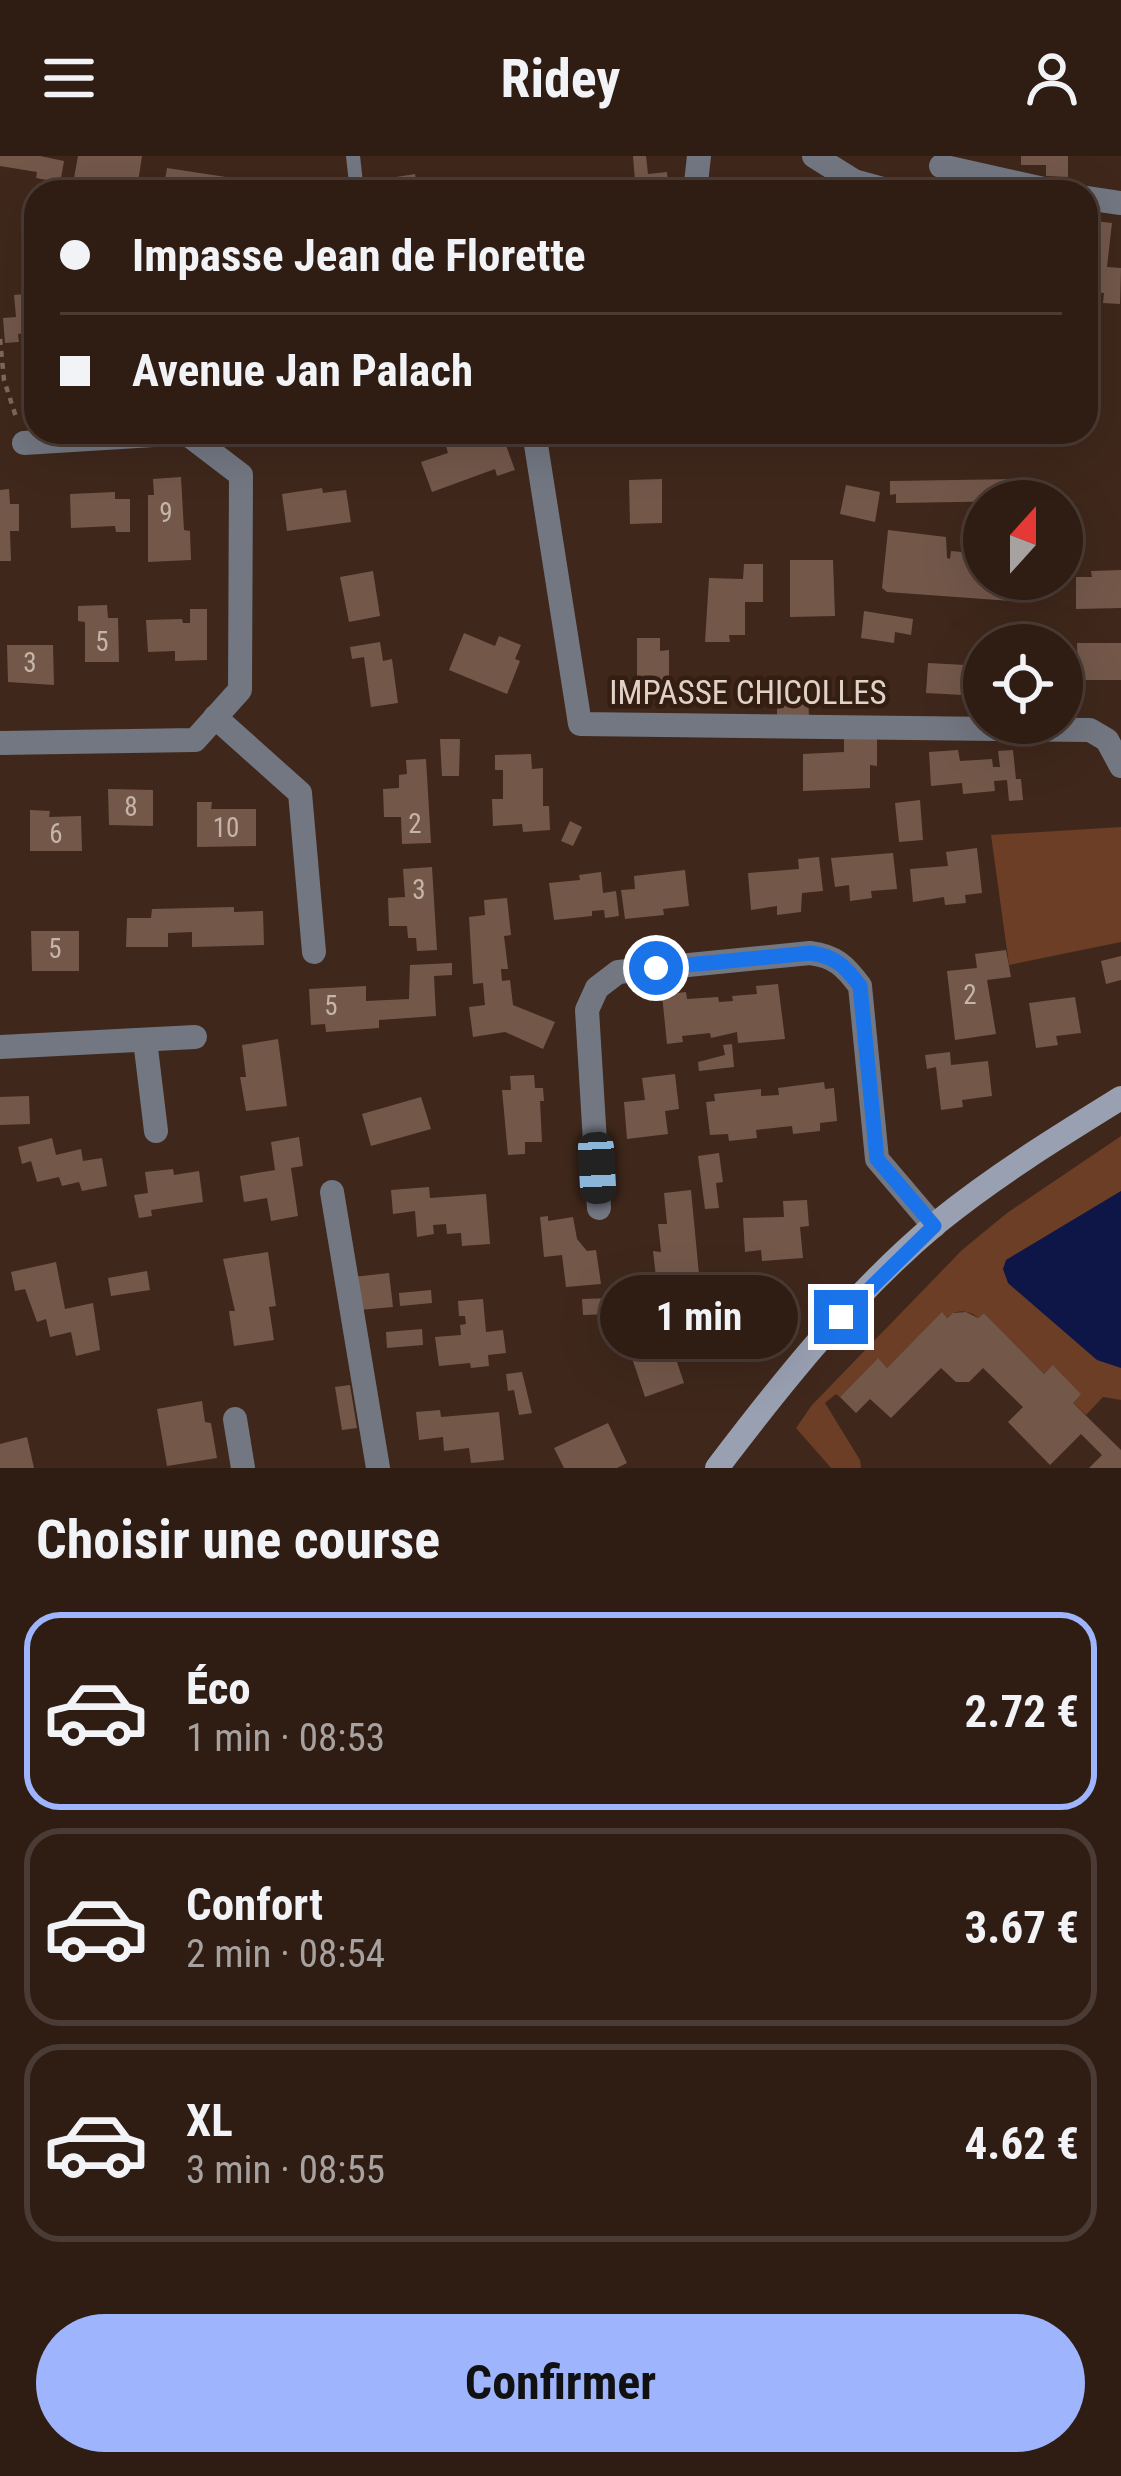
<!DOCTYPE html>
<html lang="fr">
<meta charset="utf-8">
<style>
:root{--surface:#2f1d14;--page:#37261d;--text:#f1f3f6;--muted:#a7a2a0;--line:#4a3b34;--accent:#9eb4fd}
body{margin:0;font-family:"Roboto Condensed",sans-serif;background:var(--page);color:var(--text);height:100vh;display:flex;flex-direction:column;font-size:45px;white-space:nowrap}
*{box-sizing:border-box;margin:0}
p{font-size:39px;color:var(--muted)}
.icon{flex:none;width:66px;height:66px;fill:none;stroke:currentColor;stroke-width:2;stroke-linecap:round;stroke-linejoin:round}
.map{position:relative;height:1312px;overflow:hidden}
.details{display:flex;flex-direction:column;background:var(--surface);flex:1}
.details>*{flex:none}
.hud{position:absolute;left:24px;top:24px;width:1074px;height:264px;border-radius:36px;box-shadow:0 12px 48px #0002,0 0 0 3px var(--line);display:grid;align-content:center;height:264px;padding:0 36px;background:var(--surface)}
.needle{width:78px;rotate:21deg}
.controls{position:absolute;left:963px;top:324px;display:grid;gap:24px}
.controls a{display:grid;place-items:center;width:120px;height:120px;border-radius:50%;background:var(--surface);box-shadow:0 12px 48px #0002,0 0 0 3px var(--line);font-size:60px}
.end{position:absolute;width:54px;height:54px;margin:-27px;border:15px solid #1a73e8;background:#fff;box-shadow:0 0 0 6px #fff}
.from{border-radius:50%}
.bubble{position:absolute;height:84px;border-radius:42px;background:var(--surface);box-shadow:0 12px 48px #0002,0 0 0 3px var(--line);font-size:39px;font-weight:700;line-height:84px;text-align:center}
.car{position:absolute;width:36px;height:72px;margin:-36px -18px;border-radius:15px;box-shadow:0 0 9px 3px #0007;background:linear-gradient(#222 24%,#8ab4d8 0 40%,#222 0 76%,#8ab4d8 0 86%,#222 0)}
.hud b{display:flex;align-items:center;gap:42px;height:114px;font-size:45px}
.hud b+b{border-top:3px solid var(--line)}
.hud i{width:30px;height:30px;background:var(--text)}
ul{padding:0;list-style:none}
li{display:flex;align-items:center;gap:36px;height:198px;margin:0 24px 18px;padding:0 12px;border:6px solid var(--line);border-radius:36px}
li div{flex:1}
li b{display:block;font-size:45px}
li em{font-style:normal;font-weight:700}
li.selected{border-color:var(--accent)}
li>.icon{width:108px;height:108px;stroke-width:1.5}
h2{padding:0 36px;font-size:54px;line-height:144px}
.action{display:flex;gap:24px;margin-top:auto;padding:24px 36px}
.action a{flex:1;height:138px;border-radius:72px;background:var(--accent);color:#111;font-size:48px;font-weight:700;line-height:138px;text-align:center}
header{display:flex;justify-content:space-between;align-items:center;height:156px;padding:0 36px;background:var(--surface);font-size:54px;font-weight:700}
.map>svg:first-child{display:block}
</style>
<header><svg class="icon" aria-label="menu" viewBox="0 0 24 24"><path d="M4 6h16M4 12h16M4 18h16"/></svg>Ridey<svg class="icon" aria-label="person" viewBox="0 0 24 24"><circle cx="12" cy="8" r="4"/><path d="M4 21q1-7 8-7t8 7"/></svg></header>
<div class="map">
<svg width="1121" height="1312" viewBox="0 0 1121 1312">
<rect width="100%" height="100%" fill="#3f271b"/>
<!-- green -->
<g fill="#6b3e25">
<polygon points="1121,671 1121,786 1009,809 991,679"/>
<path d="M1121 980V1244L1103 1241 1086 1259 1073 1247 1080 1237 1054 1210 1044 1218 984 1157 978 1162C970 1154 955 1153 947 1162L942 1157 887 1212 877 1203 840 1241 836 1238 825 1247 860 1304 861 1312H831L796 1272 812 1249 962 1094 1007 1057Z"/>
</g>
<!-- water -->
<polygon fill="#0e1547" points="1121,1035 1121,1212 1097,1204 1008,1127 1003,1113 1006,1104"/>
<!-- building -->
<g fill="#73584a">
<polygon points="0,0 40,0 64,5 59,34 46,32 47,24 36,22 37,16 0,10"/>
<polygon points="78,0 142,0 137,33 111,28 110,33 95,31 96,26 74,22"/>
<polygon points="633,0 646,0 648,18 667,16 669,36 636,36"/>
<polygon points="1021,0 1068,0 1068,21 1046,20 1046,9 1021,9"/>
<polygon points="167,12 226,21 224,30 243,36 163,36"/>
<polygon points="415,18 418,36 378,36 377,24"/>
<polygon points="313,27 315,36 276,36 275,32"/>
<polygon points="1086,64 1112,67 1107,111 1121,112 1120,148 1103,147 1104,137 1086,136"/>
<polygon points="36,137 36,176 18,178 19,186 5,187 3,162 16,161 14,139"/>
<polygon points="1086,194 1096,195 1094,214 1099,213 1094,272 1086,272"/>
<polygon points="482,277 487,291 504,284 515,314 497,320 495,313 432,336 421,306 448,297 446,290"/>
<polygon points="181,321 184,374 190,375 191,404 148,406 148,339 154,339 153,323"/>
<polygon points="662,323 662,367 630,368 629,324"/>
<polygon points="1022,323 1023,345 896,347 896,338 890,339 890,325"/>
<polygon points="846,329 880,336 875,366 840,358"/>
<polygon points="322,332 323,337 346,334 351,366 287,375 282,338"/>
<polygon points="9,333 10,348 19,348 19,375 10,375 11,405 0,405 0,334"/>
<polygon points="115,336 115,343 130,343 130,376 116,376 115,370 71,372 70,338"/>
<polygon points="888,374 946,381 947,402 950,403 951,395 984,398 984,423 1028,423 1026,446 887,436 882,432"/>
<polygon points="790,404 833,404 835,460 790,461"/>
<polygon points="744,408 763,408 763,446 745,446 745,479 729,479 730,486 705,486 709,422 743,423"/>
<polygon points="1121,414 1121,452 1076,453 1076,421 1092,421 1091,415"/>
<polygon points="373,415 380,460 349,466 340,421"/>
<polygon points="107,449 108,462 118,462 119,506 85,506 85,466 78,465 78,450"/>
<polygon points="190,453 207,453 207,504 175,505 175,495 148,496 146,464 182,463 183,467 190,467"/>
<polygon points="864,455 913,463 911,479 895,476 894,487 861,482"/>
<polygon points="464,477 495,490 499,480 521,489 515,503 520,505 507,538 449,514"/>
<polygon points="637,482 660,482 660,495 669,494 669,525 637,525"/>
<polygon points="380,486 383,505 392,503 398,547 371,551 364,501 352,503 350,491"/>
<polygon points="1077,487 1121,487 1121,524 1078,524"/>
<polygon points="7,489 53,489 54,529 8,526"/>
<polygon points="928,507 966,509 963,539 926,537"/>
<polygon points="777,541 808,541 809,560 777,560"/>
<polygon points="877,576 877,610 870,609 870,632 803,635 803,598 844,596 844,577"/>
<polygon points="440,583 460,583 459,620 442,620"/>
<polygon points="958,594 960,605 992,603 993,611 1000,611 998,595 1013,594 1016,623 1021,623 1023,644 1009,645 1007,624 994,625 995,635 963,638 962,627 931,630 929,596"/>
<polygon points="531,598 532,613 543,612 543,650 549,650 550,674 523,676 522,668 493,670 492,643 503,643 503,614 495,614 495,599"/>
<polygon points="426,603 431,687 402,688 401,661 384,661 383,633 399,632 399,619 407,618 406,604"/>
<polygon points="108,633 153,634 153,670 109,669"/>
<polygon points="920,644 923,684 899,686 895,647"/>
<polygon points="197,646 212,646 211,653 256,653 256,690 197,691"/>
<polygon points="30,654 50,655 49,661 81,660 82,695 30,695"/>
<polygon points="570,665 582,671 573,690 561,685"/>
<polygon points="977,692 982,737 965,739 966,747 945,749 944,741 913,746 910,713 948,710 946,696"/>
<polygon points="893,697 897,733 871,735 872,742 850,745 849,729 835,731 831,702"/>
<polygon points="819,701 823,735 802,737 801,756 777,759 777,750 751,754 748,717 799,713 798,703"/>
<polygon points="432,711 437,794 417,795 416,782 408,782 407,770 389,770 388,742 405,741 403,713"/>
<polygon points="685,714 689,750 663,753 664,759 625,763 621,734 635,733 634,720"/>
<polygon points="601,716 603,737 616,735 619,760 605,762 604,754 592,755 592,760 554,764 549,727 580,724 579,719"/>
<polygon points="507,742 511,779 504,780 508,813 501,813 502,825 510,824 513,849 555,866 543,893 505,876 473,881 469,851 485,849 483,827 473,828 469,761 485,759 484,744"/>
<polygon points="234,751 234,756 263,755 264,789 192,791 192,776 168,777 168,791 126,791 127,762 151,762 152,753"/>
<polygon points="31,775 79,775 79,815 32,815"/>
<polygon points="1006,794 1011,821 987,824 996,878 955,884 947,815 977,812 975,798"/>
<polygon points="1121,800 1121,824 1106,828 1101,805"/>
<polygon points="452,807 452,819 434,820 436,860 379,864 379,872 326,876 325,868 311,869 309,833 366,830 366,845 409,843 410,809"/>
<polygon points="778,828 785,883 738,887 737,876 711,882 710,877 682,880 683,886 667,888 662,839 686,836 687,843 718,841 719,846 733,845 732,840 757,838 756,830"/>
<polygon points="1075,841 1081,877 1056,880 1058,889 1036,892 1029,847"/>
<polygon points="278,883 287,950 246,955 240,921 246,921 242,889"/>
<polygon points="732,888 734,911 699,915 698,906 725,899 723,889"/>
<polygon points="950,896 951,909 988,905 992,940 962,944 963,951 941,954 936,911 927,913 925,899"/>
<polygon points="675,918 679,953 665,955 668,978 627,983 624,946 645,944 642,922"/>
<polygon points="534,919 535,932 543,932 544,945 540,945 542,986 525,986 525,998 508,999 502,934 511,934 510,920"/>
<polygon points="824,926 825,933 834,932 837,965 820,967 820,975 793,978 792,970 756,974 757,982 729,985 728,978 710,979 706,946 715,945 714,938 761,933 761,940 779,939 778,932"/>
<polygon points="29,940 30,968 0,969 0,941"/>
<polygon points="421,941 431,973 371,990 362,958"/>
<polygon points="299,981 303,1010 291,1012 298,1060 271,1065 267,1042 244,1046 240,1020 275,1014 271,986"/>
<polygon points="52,982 56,999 81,993 83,1005 102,1002 107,1030 82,1035 79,1026 62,1030 59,1021 37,1026 31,1005 22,1008 18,991"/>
<polygon points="719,997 723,1026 716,1027 719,1052 705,1053 698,1000"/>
<polygon points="173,1013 174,1019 199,1015 203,1046 151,1054 152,1060 139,1062 134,1039 148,1037 145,1016"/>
<polygon points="429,1031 430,1042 486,1038 490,1088 462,1090 461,1077 447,1078 446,1068 433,1069 434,1078 417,1081 415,1055 393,1058 391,1034"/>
<polygon points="691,1034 700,1129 664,1133 663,1120 656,1121 653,1095 661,1096 658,1068 667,1068 664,1037"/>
<polygon points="807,1044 809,1070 800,1071 803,1102 762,1105 761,1094 745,1096 743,1062 784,1061 783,1045"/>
<polygon points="548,1060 548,1065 573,1061 577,1083 587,1095 596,1094 601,1128 566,1131 562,1099 544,1101 540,1061"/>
<polygon points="268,1096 276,1150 269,1151 274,1184 234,1190 229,1155 235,1155 223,1103"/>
<polygon points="56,1106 65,1153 93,1147 100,1194 76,1200 71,1176 50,1181 46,1163 37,1166 25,1133 15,1135 11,1116"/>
<polygon points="147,1115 150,1134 111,1140 108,1122"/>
<polygon points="389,1117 393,1151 359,1154 353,1121"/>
<polygon points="431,1134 432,1147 400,1150 399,1137"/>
<polygon points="612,1142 613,1150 634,1149 635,1157 583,1159 582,1143"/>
<polygon points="483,1143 486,1176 503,1174 506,1197 488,1199 489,1210 471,1212 470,1207 439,1210 435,1181 461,1179 460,1169 466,1168 465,1160 459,1160 458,1145"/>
<polygon points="942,1156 947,1162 953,1157 966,1156 978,1162 984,1157 1044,1218 1053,1209 1081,1238 1073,1247 1121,1294 1121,1312 1089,1312 1102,1299 1081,1278 1050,1309 1008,1266 1023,1251 983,1212 969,1226 956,1226 941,1212 891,1262 870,1243 856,1257 840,1241 878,1202 887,1212"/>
<polygon points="422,1173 423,1189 387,1192 386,1176"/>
<polygon points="668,1179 684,1227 645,1241 629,1193"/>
<polygon points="522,1216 532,1257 519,1259 514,1234 508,1235 506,1218"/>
<polygon points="350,1229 357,1272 342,1274 335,1231"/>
<polygon points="202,1245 205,1266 211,1267 217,1302 167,1310 157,1253"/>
<polygon points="440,1254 441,1261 499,1256 504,1304 471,1307 469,1292 444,1295 443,1281 419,1284 416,1256"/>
<polygon points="608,1267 627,1307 617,1312 564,1312 554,1292"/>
<polygon points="27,1281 34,1312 0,1312 0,1288"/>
</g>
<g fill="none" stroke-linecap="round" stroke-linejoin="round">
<!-- path -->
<polyline stroke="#7d695e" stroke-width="4.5" stroke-dasharray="6 6" stroke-linecap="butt" points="0,183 4,224 17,264"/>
<!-- lane -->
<polyline stroke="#737782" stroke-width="14" points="353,0 357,36"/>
<!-- street -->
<g stroke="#737782" stroke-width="24">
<polyline points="814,0 854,25 894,36"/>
<polyline points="941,10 1057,36"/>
<polyline points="695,36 699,0"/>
<polyline points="1086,42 1121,47"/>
<polyline points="534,276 580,568 1090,574 1107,584 1121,610"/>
<polyline points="215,561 300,637 314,796"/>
<polyline points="0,587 195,584 240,534 241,319 186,277 24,287"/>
<polyline points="145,884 156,975"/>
<polyline points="0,891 195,881"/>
<polyline points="332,1036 378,1312"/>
<path d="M599 1052 587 854 597 832 618 816 810 797C835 800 845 810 860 830L877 1003 934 1070"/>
<polyline points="235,1263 243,1312"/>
</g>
<!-- secondary -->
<path stroke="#99a0b2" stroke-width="24" d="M717 1312C783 1225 854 1136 938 1066 996 1019 1058 981 1121 942"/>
</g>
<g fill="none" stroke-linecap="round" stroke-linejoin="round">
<!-- route -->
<path stroke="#1a73e8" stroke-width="15" d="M656 812 810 797C835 800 845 810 860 830L877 1003 934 1070 841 1161"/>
</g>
<g text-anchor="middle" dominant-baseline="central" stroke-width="9" stroke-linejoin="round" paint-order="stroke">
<!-- number labels -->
<g font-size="27" fill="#c6b4a9">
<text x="166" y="357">9</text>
<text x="102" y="486">5</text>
<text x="30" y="507">3</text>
<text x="131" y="651">8</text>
<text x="415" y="668">2</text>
<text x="226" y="672">10</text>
<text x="56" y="678">6</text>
<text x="419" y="734">3</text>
<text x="55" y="793">5</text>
<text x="970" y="839">2</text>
<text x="331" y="850">5</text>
</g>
<!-- street labels -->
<g font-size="33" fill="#e1d2c9" stroke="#341e11">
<text x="748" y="536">IMPASSE CHICOLLES</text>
</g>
</g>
</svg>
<div class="controls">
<a><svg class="needle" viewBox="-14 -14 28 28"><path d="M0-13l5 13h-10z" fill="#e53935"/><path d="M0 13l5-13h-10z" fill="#a7a2a0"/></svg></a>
<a><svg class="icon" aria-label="locate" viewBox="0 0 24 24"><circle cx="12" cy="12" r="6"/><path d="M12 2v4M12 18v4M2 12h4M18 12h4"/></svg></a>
</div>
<i class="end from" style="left:656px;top:812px"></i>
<i class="end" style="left:841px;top:1161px"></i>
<div class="bubble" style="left:600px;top:1119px;width:198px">1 min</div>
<i class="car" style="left:597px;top:1012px;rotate:177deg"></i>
<div class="hud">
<b><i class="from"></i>Impasse Jean de Florette</b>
<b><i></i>Avenue Jan Palach</b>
</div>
</div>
<section class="details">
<h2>Choisir une course</h2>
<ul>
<li class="selected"><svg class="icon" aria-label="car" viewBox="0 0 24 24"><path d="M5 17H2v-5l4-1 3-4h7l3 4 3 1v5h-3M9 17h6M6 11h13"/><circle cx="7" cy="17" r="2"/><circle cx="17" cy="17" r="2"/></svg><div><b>Éco</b><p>1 min · 08:53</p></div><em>2.72 €</em></li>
<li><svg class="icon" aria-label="car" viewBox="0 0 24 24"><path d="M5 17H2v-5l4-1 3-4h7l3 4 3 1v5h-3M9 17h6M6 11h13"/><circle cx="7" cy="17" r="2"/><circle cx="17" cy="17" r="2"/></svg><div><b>Confort</b><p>2 min · 08:54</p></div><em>3.67 €</em></li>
<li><svg class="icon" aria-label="car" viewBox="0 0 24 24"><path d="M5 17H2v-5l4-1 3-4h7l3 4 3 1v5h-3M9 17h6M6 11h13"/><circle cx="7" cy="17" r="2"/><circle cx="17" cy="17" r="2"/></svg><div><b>XL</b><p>3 min · 08:55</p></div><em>4.62 €</em></li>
</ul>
<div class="action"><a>Confirmer</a></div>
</section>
